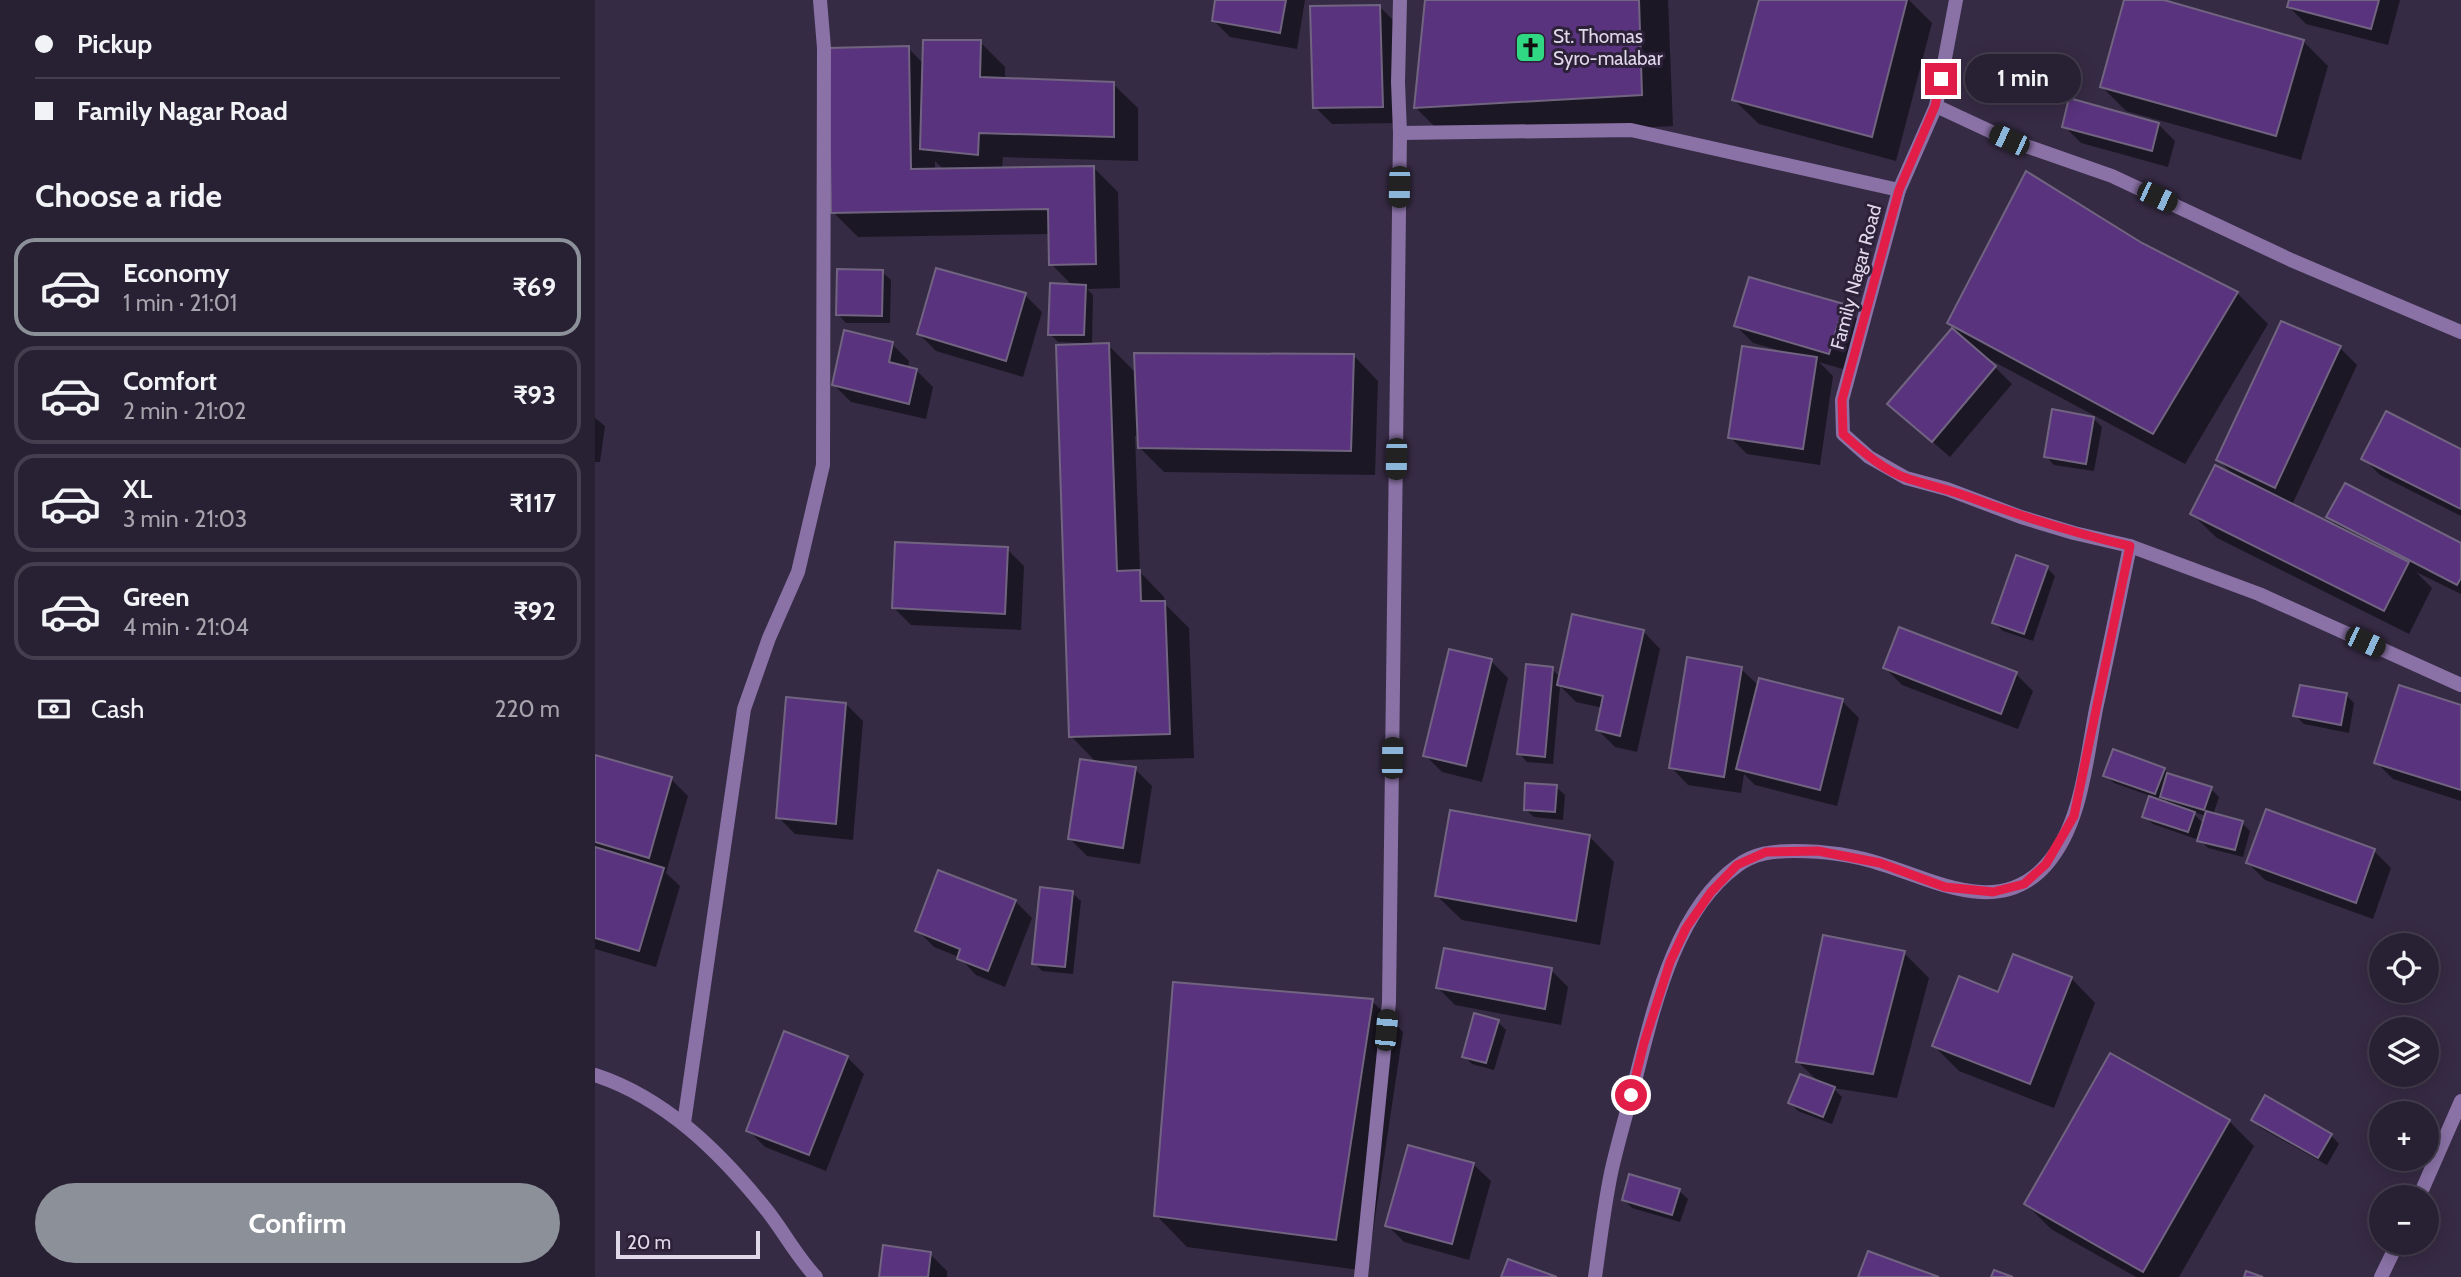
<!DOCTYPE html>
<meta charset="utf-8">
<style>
:root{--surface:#282033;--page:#30283b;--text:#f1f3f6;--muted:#a5a3ac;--line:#443e4e;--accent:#8c9099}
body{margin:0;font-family:Cabin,sans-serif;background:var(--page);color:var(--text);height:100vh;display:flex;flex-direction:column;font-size:26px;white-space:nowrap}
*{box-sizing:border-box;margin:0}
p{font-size:23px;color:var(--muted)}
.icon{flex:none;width:38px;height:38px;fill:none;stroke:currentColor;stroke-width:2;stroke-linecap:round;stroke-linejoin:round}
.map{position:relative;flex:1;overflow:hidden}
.side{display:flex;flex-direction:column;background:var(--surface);width:595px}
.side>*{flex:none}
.banner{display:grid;align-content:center;height:154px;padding:0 35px;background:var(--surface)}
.fabs{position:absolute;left:1774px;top:933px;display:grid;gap:14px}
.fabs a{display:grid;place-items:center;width:70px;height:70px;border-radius:50%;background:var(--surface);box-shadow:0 4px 18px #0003,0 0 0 2px var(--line);font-size:35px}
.scale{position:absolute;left:21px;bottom:18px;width:144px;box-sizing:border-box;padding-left:7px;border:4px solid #e0d9ea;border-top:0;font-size:19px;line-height:24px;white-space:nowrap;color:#e0d9ea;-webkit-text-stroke:5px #2c2139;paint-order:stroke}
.end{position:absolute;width:32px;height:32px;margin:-16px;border:9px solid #e11d48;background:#fff;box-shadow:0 0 0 4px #fff}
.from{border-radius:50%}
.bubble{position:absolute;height:49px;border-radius:24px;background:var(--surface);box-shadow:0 4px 18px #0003,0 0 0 2px var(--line);font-size:23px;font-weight:800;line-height:49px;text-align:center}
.car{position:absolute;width:21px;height:42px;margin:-21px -10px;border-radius:9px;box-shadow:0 0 5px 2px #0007;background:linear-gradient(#222 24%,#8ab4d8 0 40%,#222 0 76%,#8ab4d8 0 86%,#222 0)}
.banner b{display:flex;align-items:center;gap:24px;height:66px;font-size:26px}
.banner b+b{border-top:2px solid var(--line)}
.banner i{width:18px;height:18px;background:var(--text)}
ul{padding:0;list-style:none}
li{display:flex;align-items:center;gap:21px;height:98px;margin:0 14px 10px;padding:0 21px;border:4px solid var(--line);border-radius:21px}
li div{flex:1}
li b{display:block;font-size:26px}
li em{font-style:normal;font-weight:800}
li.selected{border-color:var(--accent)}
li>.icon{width:63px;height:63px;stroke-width:1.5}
h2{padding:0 35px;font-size:32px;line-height:84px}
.pay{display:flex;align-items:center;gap:18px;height:77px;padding:0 35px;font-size:26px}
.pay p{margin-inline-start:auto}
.action{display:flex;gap:14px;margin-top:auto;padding:14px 35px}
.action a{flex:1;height:80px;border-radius:42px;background:var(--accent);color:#fff;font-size:28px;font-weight:800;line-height:80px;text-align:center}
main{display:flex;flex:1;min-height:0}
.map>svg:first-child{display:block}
</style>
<main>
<section class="side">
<div class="banner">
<b><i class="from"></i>Pickup</b>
<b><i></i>Family Nagar Road</b>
</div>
<h2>Choose a ride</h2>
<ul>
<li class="selected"><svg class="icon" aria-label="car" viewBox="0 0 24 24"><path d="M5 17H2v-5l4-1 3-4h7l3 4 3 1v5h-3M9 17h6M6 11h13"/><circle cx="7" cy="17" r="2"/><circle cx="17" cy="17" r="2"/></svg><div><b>Economy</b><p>1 min · 21:01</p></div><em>₹69</em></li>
<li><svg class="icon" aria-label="car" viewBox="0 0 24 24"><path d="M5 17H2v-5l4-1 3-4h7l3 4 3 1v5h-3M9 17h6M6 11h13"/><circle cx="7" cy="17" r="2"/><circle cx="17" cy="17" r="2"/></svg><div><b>Comfort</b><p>2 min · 21:02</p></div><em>₹93</em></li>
<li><svg class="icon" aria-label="car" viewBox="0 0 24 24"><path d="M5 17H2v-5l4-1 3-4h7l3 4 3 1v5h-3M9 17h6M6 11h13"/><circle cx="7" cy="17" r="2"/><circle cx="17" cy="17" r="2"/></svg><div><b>XL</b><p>3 min · 21:03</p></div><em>₹117</em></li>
<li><svg class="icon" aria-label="car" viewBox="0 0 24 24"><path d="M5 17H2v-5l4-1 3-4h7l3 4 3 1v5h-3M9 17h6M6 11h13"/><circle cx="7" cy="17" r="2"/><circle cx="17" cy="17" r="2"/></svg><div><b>Green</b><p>4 min · 21:04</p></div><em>₹92</em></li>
</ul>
<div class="pay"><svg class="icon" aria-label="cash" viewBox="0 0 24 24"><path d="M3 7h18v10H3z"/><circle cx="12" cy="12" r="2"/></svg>Cash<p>220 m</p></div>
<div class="action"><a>Confirm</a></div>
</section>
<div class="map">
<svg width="1866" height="1277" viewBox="0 0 1866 1277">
<rect width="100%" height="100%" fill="#362b44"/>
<!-- shadow -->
<g fill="#0007" fill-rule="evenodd">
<polygon points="622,0 710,0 702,49 635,37 618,20"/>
<polygon points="831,0 1073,0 1078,126 852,139 821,108"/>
<polygon points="1165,0 1314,0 1337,23 1301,161 1164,124 1139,100"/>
<polygon points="1531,0 1562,0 1708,41 1733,66 1706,160 1531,111 1507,87"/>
<polygon points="1696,0 1805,0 1793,45 1711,24 1694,7"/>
<polygon points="784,6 801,23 804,123 737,124 720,107"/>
<path d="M385 42 410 67V80L518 84 543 108V161L408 157 407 169 498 167 523 192 525 288 492 289 498 295 497 345H513L541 373 759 356 783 381 780 475 569 472 544 447V436H540L545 572 569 597 570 604 594 628 599 758 500 761 476 736 487 343 463 342 455 334 478 286 456 264 455 234 263 237 238 212 313 48 329 64ZM340 161 349 170H340Z"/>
<polygon points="1563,124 1580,141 1573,167 1486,143 1469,126"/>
<polygon points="1547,244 1642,293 1673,324 1590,464 1390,357 1417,384 1355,457 1294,404 1365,334 1354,323"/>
<polygon points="287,272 296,280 295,323 251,323 243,314"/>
<polygon points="430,295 447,312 428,377 341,351 324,334"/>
<polygon points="1248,305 1265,322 1251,370 1224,362 1238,376 1225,465 1152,454 1135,437 1187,351 1158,343 1141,326"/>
<polygon points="297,344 314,361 313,368 321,370 338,387 331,419 256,402 239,385"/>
<polygon points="1745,348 1762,365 1697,505 1744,528 1733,517 1866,545 1866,594 1821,572 1837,588 1814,634 1622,538 1597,514 1639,475 1623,460"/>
<polygon points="0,418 10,426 5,462 0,462"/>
<polygon points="1498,418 1507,427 1499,471 1459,465 1451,456"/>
<polygon points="1866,451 1866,516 1785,475 1768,458"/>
<polygon points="412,549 429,566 426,630 316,625 299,608"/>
<polygon points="1452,568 1460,576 1438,641 1408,631 1399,623"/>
<polygon points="1048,631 1065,649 1042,752 1020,747 1003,730 1008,708 981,702 965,686 958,764 932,762 924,753 957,669 965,677"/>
<polygon points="896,661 913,678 887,782 847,772 830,755"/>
<polygon points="1290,668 1421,674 1438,691 1423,729 1307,685"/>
<polygon points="1146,669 1164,686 1247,701 1264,718 1242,806 1160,785 1149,774 1146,793 1093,785 1076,767"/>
<polygon points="1751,695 1759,703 1754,733 1709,724 1700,715"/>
<polygon points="251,704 268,721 258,840 200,834 183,817"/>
<polygon points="1866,707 1866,801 1798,779 1781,762"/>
<polygon points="0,757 76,779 93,796 71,873 85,886 61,967 0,949 0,849 5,850 0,845"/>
<polygon points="540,769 557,786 545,864 492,856 475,839"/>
<path d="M1569 769 1577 777 1616 789 1624 797 1618 815 1647 823 1655 831 1648 857 1613 848 1602 837 1601 839 1558 824 1549 816 1556 796 1519 783 1510 775ZM1570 799 1577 806 1567 804ZM1596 811 1611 816 1609 824Z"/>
<polygon points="961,787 970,795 968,820 939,817 930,809"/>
<polygon points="1672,811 1779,851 1796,868 1778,919 1670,880 1653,863"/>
<polygon points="995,837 1019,862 1005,945 867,920 842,896"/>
<polygon points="477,893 486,901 478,974 447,971 439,963"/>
<polygon points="420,901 437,918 410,987 381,975 364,957 339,947 322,930"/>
<polygon points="1309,953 1334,978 1302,1098 1238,1088 1247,1097 1237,1124 1203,1111 1195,1103 1225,1083 1203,1062"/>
<polygon points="956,970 973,987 966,1025 860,1005 843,988"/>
<polygon points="1476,978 1500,1003 1459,1108 1364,1071 1339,1046 1404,994"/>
<polygon points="777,1001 808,1032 772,1271 592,1247 561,1215"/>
<polygon points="903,1022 911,1030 899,1070 877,1064 869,1056"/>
<polygon points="252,1057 269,1074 231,1171 170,1147 153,1130"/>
<polygon points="1658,1120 1736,1135 1744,1144 1732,1165 1666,1128"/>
<polygon points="1634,1121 1659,1146 1584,1277 1541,1277 1456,1229 1431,1204"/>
<polygon points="878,1164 896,1181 874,1260 809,1242 792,1225"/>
<polygon points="1084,1191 1093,1199 1085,1222 1037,1208 1029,1200"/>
<polygon points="335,1254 352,1271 352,1277 285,1277"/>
</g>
<!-- building -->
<g fill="#59337d" stroke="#716481" stroke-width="2">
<polygon points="620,0 691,0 685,33 617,21"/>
<polygon points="830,0 1044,0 1047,95 819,108"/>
<polygon points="1164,0 1312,0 1277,137 1137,100"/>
<polygon points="1529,0 1569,0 1709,40 1681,136 1505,87"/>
<polygon points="1694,0 1784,0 1776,29 1692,7"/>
<polygon points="785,5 788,107 718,108 715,6"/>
<polygon points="328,40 386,40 385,77 519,82 519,137 384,133 383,155 325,149"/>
<polygon points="314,46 316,169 499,166 501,264 454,265 453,209 236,213 233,48"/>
<polygon points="1474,98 1564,123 1557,151 1467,127"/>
<polygon points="1431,171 1547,243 1643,292 1558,434 1352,323"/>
<polygon points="341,268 431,293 411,361 322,334"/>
<polygon points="242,269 288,270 287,316 241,315"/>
<polygon points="1154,277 1249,304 1234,354 1139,326"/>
<polygon points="455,283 491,285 489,335 453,335"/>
<polygon points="1686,321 1746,346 1680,488 1621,460"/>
<polygon points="1357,328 1401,366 1337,442 1292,404"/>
<polygon points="249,330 298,342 294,362 322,369 314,404 237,385"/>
<polygon points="514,343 522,571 545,570 546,601 570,601 575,734 474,737 461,345"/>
<polygon points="1147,346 1222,357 1208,449 1133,438"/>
<polygon points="539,353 759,354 756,451 543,448"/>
<polygon points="1457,409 1499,417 1491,464 1449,457"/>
<polygon points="1791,411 1866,449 1866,509 1766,459"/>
<polygon points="1620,465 1814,562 1789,611 1595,514"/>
<polygon points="1750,483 1866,543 1866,578 1862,585 1731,517"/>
<polygon points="300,542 413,547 410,614 297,608"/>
<polygon points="1421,555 1453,566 1429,634 1397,623"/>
<polygon points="977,614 1049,630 1025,736 1001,730 1008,696 962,685"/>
<polygon points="1304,627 1422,672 1406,714 1288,668"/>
<polygon points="854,649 897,659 871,766 828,756"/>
<polygon points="1092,657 1147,667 1129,777 1074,768"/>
<polygon points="931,664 958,667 950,757 922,754"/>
<polygon points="1164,678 1248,699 1225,790 1141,769"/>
<polygon points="1705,685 1752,693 1746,725 1698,716"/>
<polygon points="1804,685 1866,705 1866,790 1779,763"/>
<polygon points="191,697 251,703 241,824 181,818"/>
<polygon points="1518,749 1570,768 1560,794 1508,776"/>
<polygon points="0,755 77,777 54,858 0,842"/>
<polygon points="485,759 541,767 528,848 473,839"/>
<polygon points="1572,773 1617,787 1609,810 1565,797"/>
<polygon points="930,783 962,785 960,812 929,810"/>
<polygon points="1554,796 1600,812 1593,832 1547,817"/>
<polygon points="1671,809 1780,849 1761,903 1651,863"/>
<polygon points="855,810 995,835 981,921 840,896"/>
<polygon points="1611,811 1648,821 1640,850 1602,841"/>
<polygon points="0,847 69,868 44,951 0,938"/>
<polygon points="343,870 421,900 393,971 362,959 365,949 320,931"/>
<polygon points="445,887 478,891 470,967 437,964"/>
<polygon points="1228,935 1310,951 1278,1074 1201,1062"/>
<polygon points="849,948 957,968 950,1009 841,988"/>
<polygon points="1418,954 1477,977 1435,1084 1337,1046 1364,976 1403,992"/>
<polygon points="578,982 778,999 741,1240 559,1216"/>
<polygon points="879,1013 904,1020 891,1063 867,1057"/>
<polygon points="189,1031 253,1056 214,1155 151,1131"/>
<polygon points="1515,1053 1635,1120 1548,1272 1429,1204"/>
<polygon points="1205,1074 1240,1087 1228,1117 1193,1103"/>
<polygon points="1670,1095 1737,1134 1723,1158 1656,1120"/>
<polygon points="813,1145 879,1163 857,1244 790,1226"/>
<polygon points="1034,1174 1085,1189 1077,1215 1027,1200"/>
<polygon points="288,1245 336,1252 333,1277 284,1277"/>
<polygon points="1273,1251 1344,1277 1263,1277"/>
<polygon points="913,1259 962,1277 906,1277"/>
<polygon points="1399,1270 1418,1277 1396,1277"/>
<polygon points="1651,1271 1668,1277 1649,1277"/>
</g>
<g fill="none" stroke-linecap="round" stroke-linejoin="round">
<!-- service -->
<polyline stroke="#8a72a6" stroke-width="14" points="1341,106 1414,140 1517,176 1696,260 1866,332"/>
<!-- minor -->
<g stroke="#8a72a6" stroke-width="14">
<polyline points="805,0 803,82 805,133 1036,130 1304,190"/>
<polyline points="1361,0 1341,106 1304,190 1247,400 1248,434 1274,457 1311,478 1352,489 1426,517 1479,533 1535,546 1664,594 1866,685"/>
<path d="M0 1075C70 1098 124 1151 170 1208 188 1230 201 1256 221 1277"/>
<polyline points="89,1123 149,709 174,638 203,572 228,465 229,48 225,0"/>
<polyline points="1824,1197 1866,1101"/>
<polyline points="766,1277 794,1002 805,133"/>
<path d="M1000 1277C1005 1242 1009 1207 1016 1173 1023 1141 1033 1109 1041 1077 1059 1007 1080 911 1142 866 1159 853 1178 851 1199 851 1228 851 1259 855 1286 864 1339 880 1404 918 1451 865 1487 824 1491 760 1501 709 1513 654 1524 600 1535 546"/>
<polyline points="1786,1277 1803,1242"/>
</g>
</g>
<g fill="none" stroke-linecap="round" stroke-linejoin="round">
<!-- route -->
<path stroke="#e11d48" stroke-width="9" d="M1036 1095 1049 1043 1075 962 1091 928 1116 892 1142 865 1171 852 1223 851 1285 863 1350 887 1398 892 1429 884 1451 864 1479 816 1535 546C1478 533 1425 516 1371 496 1352 489 1333 485 1314 479 1289 471 1267 451 1248 434L1247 400 1304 190 1340 106 1346 79"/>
</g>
<!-- icons -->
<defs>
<symbol id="church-square" viewBox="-11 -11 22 22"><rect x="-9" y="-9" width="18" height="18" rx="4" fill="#30d883" stroke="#2c2139"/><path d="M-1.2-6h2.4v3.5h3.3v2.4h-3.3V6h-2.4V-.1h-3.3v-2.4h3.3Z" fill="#111"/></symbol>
</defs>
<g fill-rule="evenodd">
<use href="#church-square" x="918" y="30" width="35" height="35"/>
</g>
<g text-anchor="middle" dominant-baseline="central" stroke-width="6" stroke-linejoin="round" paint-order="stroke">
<!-- poi labels -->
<g font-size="19" fill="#e0d9ea" stroke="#2c2139" text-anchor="start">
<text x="958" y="36">St. Thomas<tspan x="958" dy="22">Syro-malabar</tspan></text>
</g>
<!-- street labels -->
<g font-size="19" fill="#e0d9ea" stroke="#2c2139">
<text transform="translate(1261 277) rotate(-75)">Family Nagar Road</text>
</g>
</g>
</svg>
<div class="fabs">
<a><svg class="icon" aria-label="locate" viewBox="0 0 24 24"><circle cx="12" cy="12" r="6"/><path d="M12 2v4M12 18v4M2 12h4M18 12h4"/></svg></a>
<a><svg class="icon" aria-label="layers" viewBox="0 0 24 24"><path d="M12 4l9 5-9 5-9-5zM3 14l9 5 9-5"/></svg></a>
<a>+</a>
<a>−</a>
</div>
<div class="scale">20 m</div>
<i class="end from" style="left:1036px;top:1095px"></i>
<i class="end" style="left:1346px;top:79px"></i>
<div class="bubble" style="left:1370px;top:54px;width:116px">1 min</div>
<i class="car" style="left:1414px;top:140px;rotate:295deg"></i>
<i class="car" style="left:804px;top:187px;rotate:181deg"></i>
<i class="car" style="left:1562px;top:197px;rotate:115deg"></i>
<i class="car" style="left:801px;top:459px;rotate:181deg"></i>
<i class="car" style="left:1770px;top:642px;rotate:115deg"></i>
<i class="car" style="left:797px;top:758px;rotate:1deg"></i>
<i class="car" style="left:791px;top:1030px;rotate:5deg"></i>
</div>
</main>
